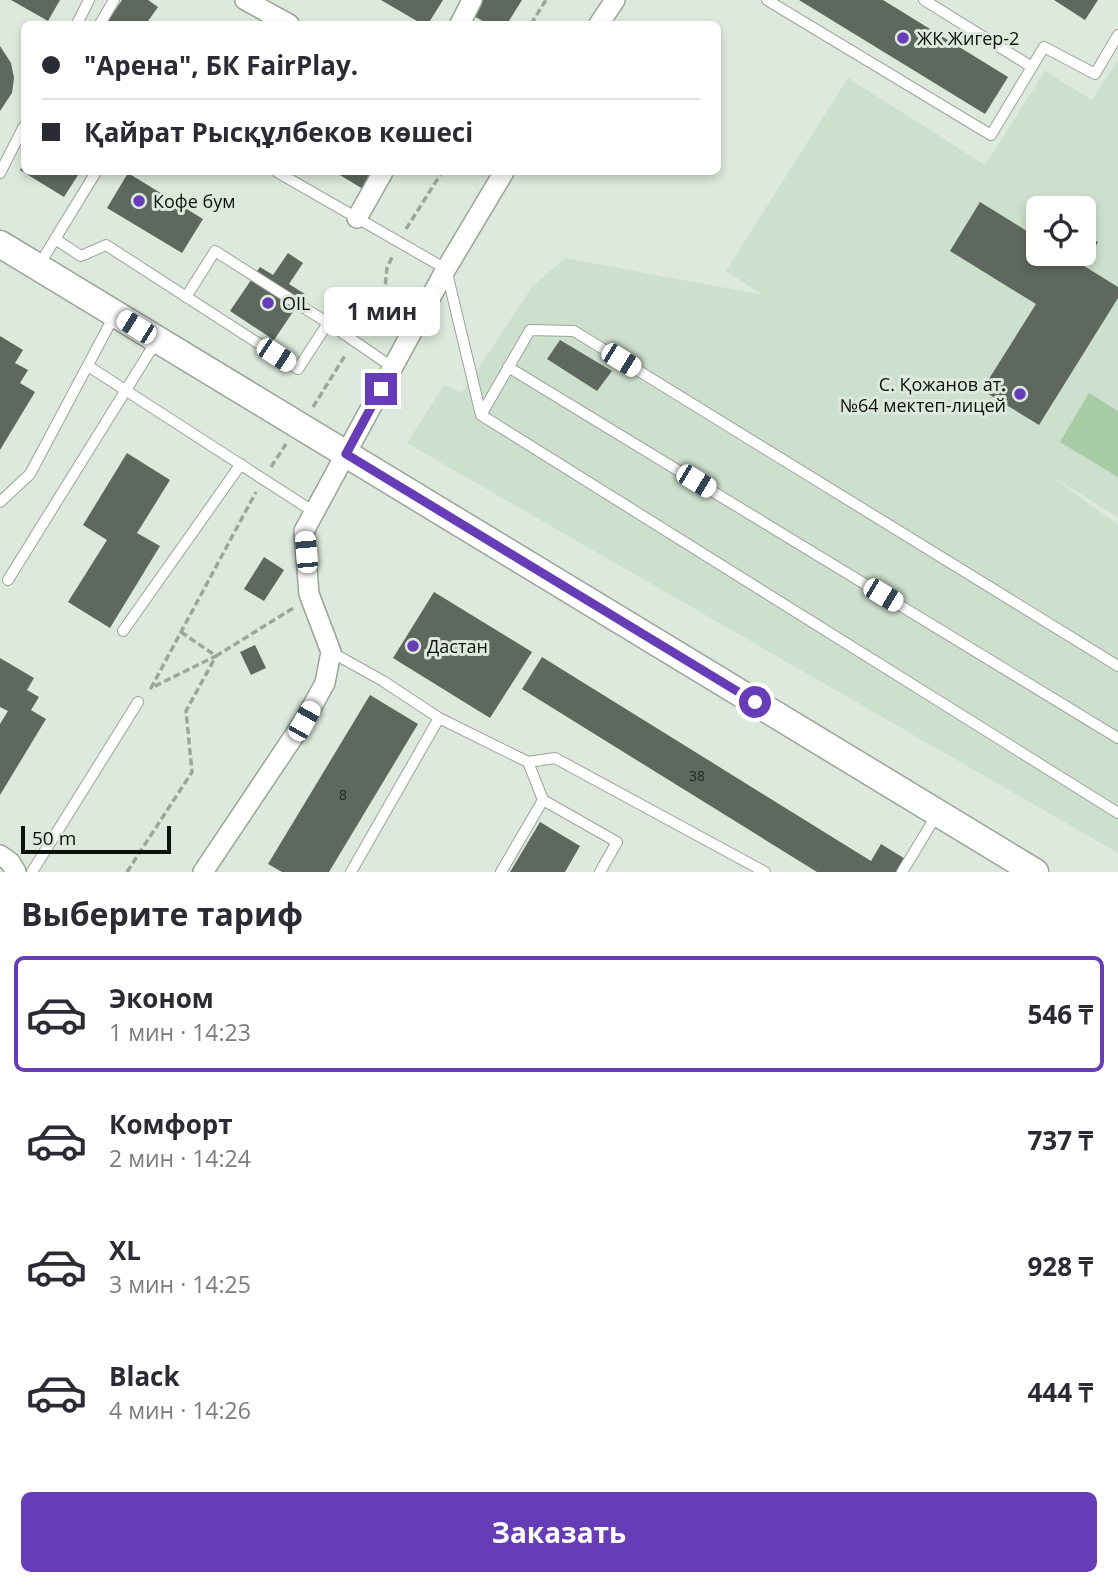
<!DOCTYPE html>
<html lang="ru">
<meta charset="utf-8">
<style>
:root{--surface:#fff;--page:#f7f7f7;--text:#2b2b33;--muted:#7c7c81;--line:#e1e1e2;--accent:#663db6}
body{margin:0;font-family:"Open Sans",sans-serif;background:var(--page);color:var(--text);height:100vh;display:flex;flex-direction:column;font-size:26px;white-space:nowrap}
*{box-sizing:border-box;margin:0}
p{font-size:23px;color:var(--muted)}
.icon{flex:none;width:38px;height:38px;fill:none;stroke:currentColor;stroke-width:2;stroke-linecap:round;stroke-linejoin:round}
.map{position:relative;height:872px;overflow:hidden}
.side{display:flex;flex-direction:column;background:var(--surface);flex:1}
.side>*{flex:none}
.guide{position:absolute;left:21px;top:21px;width:700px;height:154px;border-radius:10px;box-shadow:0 4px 10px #0003;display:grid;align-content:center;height:154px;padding:0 21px;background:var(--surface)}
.buttons{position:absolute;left:1026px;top:196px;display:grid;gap:14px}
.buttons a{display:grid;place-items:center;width:70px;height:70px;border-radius:10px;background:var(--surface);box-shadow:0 4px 10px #0003;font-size:35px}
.scale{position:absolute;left:21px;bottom:18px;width:150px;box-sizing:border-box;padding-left:7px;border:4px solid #0d110d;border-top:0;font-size:19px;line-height:24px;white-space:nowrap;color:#0d110d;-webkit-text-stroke:5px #dde9dc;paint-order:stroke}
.end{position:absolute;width:32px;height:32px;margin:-16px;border:9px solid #663db6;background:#fff;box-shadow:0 0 0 4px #fff}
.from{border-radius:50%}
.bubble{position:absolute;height:49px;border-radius:10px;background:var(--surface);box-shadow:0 4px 10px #0003;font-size:23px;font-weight:700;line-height:49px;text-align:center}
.car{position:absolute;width:21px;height:42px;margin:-21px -10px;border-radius:9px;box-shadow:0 0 5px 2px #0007;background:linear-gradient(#fff 24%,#345 0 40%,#fff 0 76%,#345 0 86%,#fff 0)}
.guide b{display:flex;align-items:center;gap:24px;height:66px;font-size:26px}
.guide b+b{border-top:2px solid var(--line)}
.guide i{width:18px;height:18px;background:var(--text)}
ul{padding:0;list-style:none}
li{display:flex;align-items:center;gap:21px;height:116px;margin:0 14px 10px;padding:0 7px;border:4px solid transparent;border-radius:10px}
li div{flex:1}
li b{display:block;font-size:26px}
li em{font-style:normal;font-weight:700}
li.selected{border-color:var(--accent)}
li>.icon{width:63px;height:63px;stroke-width:1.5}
h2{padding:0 21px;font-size:32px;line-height:84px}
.primary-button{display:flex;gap:14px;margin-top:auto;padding:14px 21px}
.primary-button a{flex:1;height:80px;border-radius:10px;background:var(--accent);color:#fff;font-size:28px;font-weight:700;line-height:80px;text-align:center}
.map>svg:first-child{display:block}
</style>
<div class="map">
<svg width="1118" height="872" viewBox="0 0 1118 872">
<rect width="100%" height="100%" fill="#dde9dc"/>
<!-- built -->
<path fill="#cddfcd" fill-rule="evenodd" d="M1118 60V517L1051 476 1118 525V853L407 443 444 385 462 393 532 287 565 258 763 295 726 271 848 78 985 165 1045 71 1092 100ZM1038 208H1083V254H1038Z"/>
<!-- green -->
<polygon fill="#a6cba5" points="1089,393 1118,411 1118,477 1060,442"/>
<!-- building -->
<g fill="#5e685e">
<polygon points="11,0 60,0 48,21"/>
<polygon points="122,0 148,0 158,7 146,24 106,24"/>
<polygon points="381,0 443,0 428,24 422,24"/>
<polygon points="481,0 522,0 507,24 488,24 472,15"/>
<polygon points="799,0 883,0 1008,77 985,114"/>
<polygon points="1054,0 1098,0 1085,20"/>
<polygon points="0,46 11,63 14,78 12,93 0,111"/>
<polygon points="24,163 24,172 80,172 64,197 20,170"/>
<polygon points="335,172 374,172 363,189"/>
<polygon points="128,173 203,219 182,253 107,208"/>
<polygon points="980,202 1038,238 1038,254 1083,254 1083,233 1098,242 1084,266 1118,287 1118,298 1039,425 982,390 1036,304 950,251"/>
<polygon points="288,253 303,263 289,284 305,294 274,340 230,311 260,267 273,275"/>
<polygon points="0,336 23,350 15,363 28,370 20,383 35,392 0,450"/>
<polygon points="560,340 612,371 597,391 547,359"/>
<polygon points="127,453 170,480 137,533 160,546 110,628 68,602 107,540 83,525"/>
<polygon points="264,557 284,570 264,601 244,589"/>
<polygon points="434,592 532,652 490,718 393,658"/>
<polygon points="255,645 266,668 251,675 240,652"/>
<polygon points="542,657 871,861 881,844 907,860 900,872 817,872 522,689"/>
<polygon points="0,658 34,678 27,690 39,697 31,710 46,719 0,795 0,724 8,711 0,707"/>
<polygon points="370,695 418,724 329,872 282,872 268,864"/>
<polygon points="540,822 580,846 565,872 510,872"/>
</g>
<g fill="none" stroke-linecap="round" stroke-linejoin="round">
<defs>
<g id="service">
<polyline points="767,0 991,135 1044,47 1095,74 1118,35"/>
<polyline points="924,0 1032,67"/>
<polyline points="77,24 89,0"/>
<polyline points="100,24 114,0"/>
<polyline points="277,172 446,269 481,415 1118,813"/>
<polyline points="0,173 24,126"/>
<polyline points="55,239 81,256 106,245 298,369 328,323 392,367"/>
<polyline points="38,267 96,172"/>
<polyline points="186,297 215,251 328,323"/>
<polyline points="88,366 314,512"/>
<polyline points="508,367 1118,738"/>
<polyline points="481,415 530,330 574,331 1118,666"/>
<polyline points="0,502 30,474 114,316"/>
<polyline points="8,580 157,340"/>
<polyline points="123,631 241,464"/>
<polyline points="331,652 383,681 439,718 528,762 555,758 765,872"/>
<polyline points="528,762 543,800 617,842 600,872"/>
<polyline points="32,872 138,702"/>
<polyline points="351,872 439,718"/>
<polyline points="501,872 543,800"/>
<polyline points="902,872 936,816"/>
</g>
<g id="minor">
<polyline points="245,0 289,24"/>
<polyline points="460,24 472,0"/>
<polyline points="599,24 615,0"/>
<polyline points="357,218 383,172"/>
<polyline points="0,855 10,862 16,872"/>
<polyline points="203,872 304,721 325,683 331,652 309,594 304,531 446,269 504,172"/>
</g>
<polyline id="secondary" points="0,244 1035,872"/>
</defs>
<!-- service casing -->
<use href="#service" stroke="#9aa59a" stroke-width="12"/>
<!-- minor casing -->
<use href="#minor" stroke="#9aa59a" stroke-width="22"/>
<!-- secondary casing -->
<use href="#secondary" stroke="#9aa59a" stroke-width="29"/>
<!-- path -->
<g stroke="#9da69c" stroke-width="3.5" stroke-dasharray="7 3.5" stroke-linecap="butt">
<polyline points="531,24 546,0"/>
<polyline points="406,229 442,172"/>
<polyline points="362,330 384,297 387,268 393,255"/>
<polyline points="313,407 346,354"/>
<polyline points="271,467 286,444"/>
<polyline points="181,632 216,656 295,607"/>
<polyline points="127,872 192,772 186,711 216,656 151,688 256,492"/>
</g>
<!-- service -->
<use href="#service" stroke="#fff" stroke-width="10"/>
<!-- minor -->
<use href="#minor" stroke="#fff" stroke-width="19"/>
<!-- secondary -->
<use href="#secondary" stroke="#fff" stroke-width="26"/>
</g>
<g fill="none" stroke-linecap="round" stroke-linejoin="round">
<!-- route -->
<polyline stroke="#663db6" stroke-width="9" points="381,389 346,454 755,702"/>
</g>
<!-- markers -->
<g fill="#663db6" stroke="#dde9dc" stroke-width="2.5">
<circle cx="903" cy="38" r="7"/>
<circle cx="139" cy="201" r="7"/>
<circle cx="268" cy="303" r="7"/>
<circle cx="1020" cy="394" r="7"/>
<circle cx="413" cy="646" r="7"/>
</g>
<g text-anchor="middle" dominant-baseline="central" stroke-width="6" stroke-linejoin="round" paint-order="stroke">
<!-- number labels -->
<g font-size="14" fill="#212721">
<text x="697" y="775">38</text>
<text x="343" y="794">8</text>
</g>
<!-- poi labels -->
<g font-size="18" fill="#0d110d" stroke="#dde9dc" text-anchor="start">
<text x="917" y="38">ЖК Жигер-2</text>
<text x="153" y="201">Кофе бум</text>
<text x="282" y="303">OIL</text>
<text x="1006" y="384" text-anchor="end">С. Қожанов ат.<tspan x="1006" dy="21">№64 мектеп-лицей</tspan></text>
<text x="427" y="646">Дастан</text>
</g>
</g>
</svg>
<div class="buttons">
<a><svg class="icon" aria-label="locate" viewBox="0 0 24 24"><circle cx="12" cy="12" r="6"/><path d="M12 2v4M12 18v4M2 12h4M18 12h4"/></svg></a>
</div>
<div class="scale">50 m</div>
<i class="end from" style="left:755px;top:702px"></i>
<i class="end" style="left:381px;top:389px"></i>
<div class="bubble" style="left:324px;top:287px;width:116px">1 мин</div>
<i class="car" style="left:136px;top:327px;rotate:302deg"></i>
<i class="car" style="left:276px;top:355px;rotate:123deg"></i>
<i class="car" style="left:621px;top:360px;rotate:122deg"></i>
<i class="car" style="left:696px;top:481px;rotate:121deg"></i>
<i class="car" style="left:306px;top:552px;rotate:355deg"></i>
<i class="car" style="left:883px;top:595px;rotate:121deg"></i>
<i class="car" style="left:304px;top:721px;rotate:29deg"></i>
<div class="guide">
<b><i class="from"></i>&quot;Арена&quot;, БК FairPlay.</b>
<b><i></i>Қайрат Рысқұлбеков көшесі</b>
</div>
</div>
<section class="side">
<h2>Выберите тариф</h2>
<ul>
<li class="selected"><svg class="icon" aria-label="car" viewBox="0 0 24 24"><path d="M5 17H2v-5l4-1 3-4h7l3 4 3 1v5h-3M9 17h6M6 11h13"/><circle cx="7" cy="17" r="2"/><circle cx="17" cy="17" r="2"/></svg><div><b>Эконом</b><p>1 мин · 14:23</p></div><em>546 ₸</em></li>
<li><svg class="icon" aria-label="car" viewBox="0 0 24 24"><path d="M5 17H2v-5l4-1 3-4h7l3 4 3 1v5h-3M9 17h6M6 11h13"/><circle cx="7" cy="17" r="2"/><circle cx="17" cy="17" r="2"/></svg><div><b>Комфорт</b><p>2 мин · 14:24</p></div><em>737 ₸</em></li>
<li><svg class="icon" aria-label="car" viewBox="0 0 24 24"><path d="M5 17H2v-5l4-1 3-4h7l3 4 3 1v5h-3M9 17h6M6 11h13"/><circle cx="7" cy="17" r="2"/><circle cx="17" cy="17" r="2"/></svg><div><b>XL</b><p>3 мин · 14:25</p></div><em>928 ₸</em></li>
<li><svg class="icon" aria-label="car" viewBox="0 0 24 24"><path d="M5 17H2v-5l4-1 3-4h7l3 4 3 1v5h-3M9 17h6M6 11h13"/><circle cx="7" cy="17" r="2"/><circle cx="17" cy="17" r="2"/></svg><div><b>Black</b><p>4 мин · 14:26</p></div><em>444 ₸</em></li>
</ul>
<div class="primary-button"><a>Заказать</a></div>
</section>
